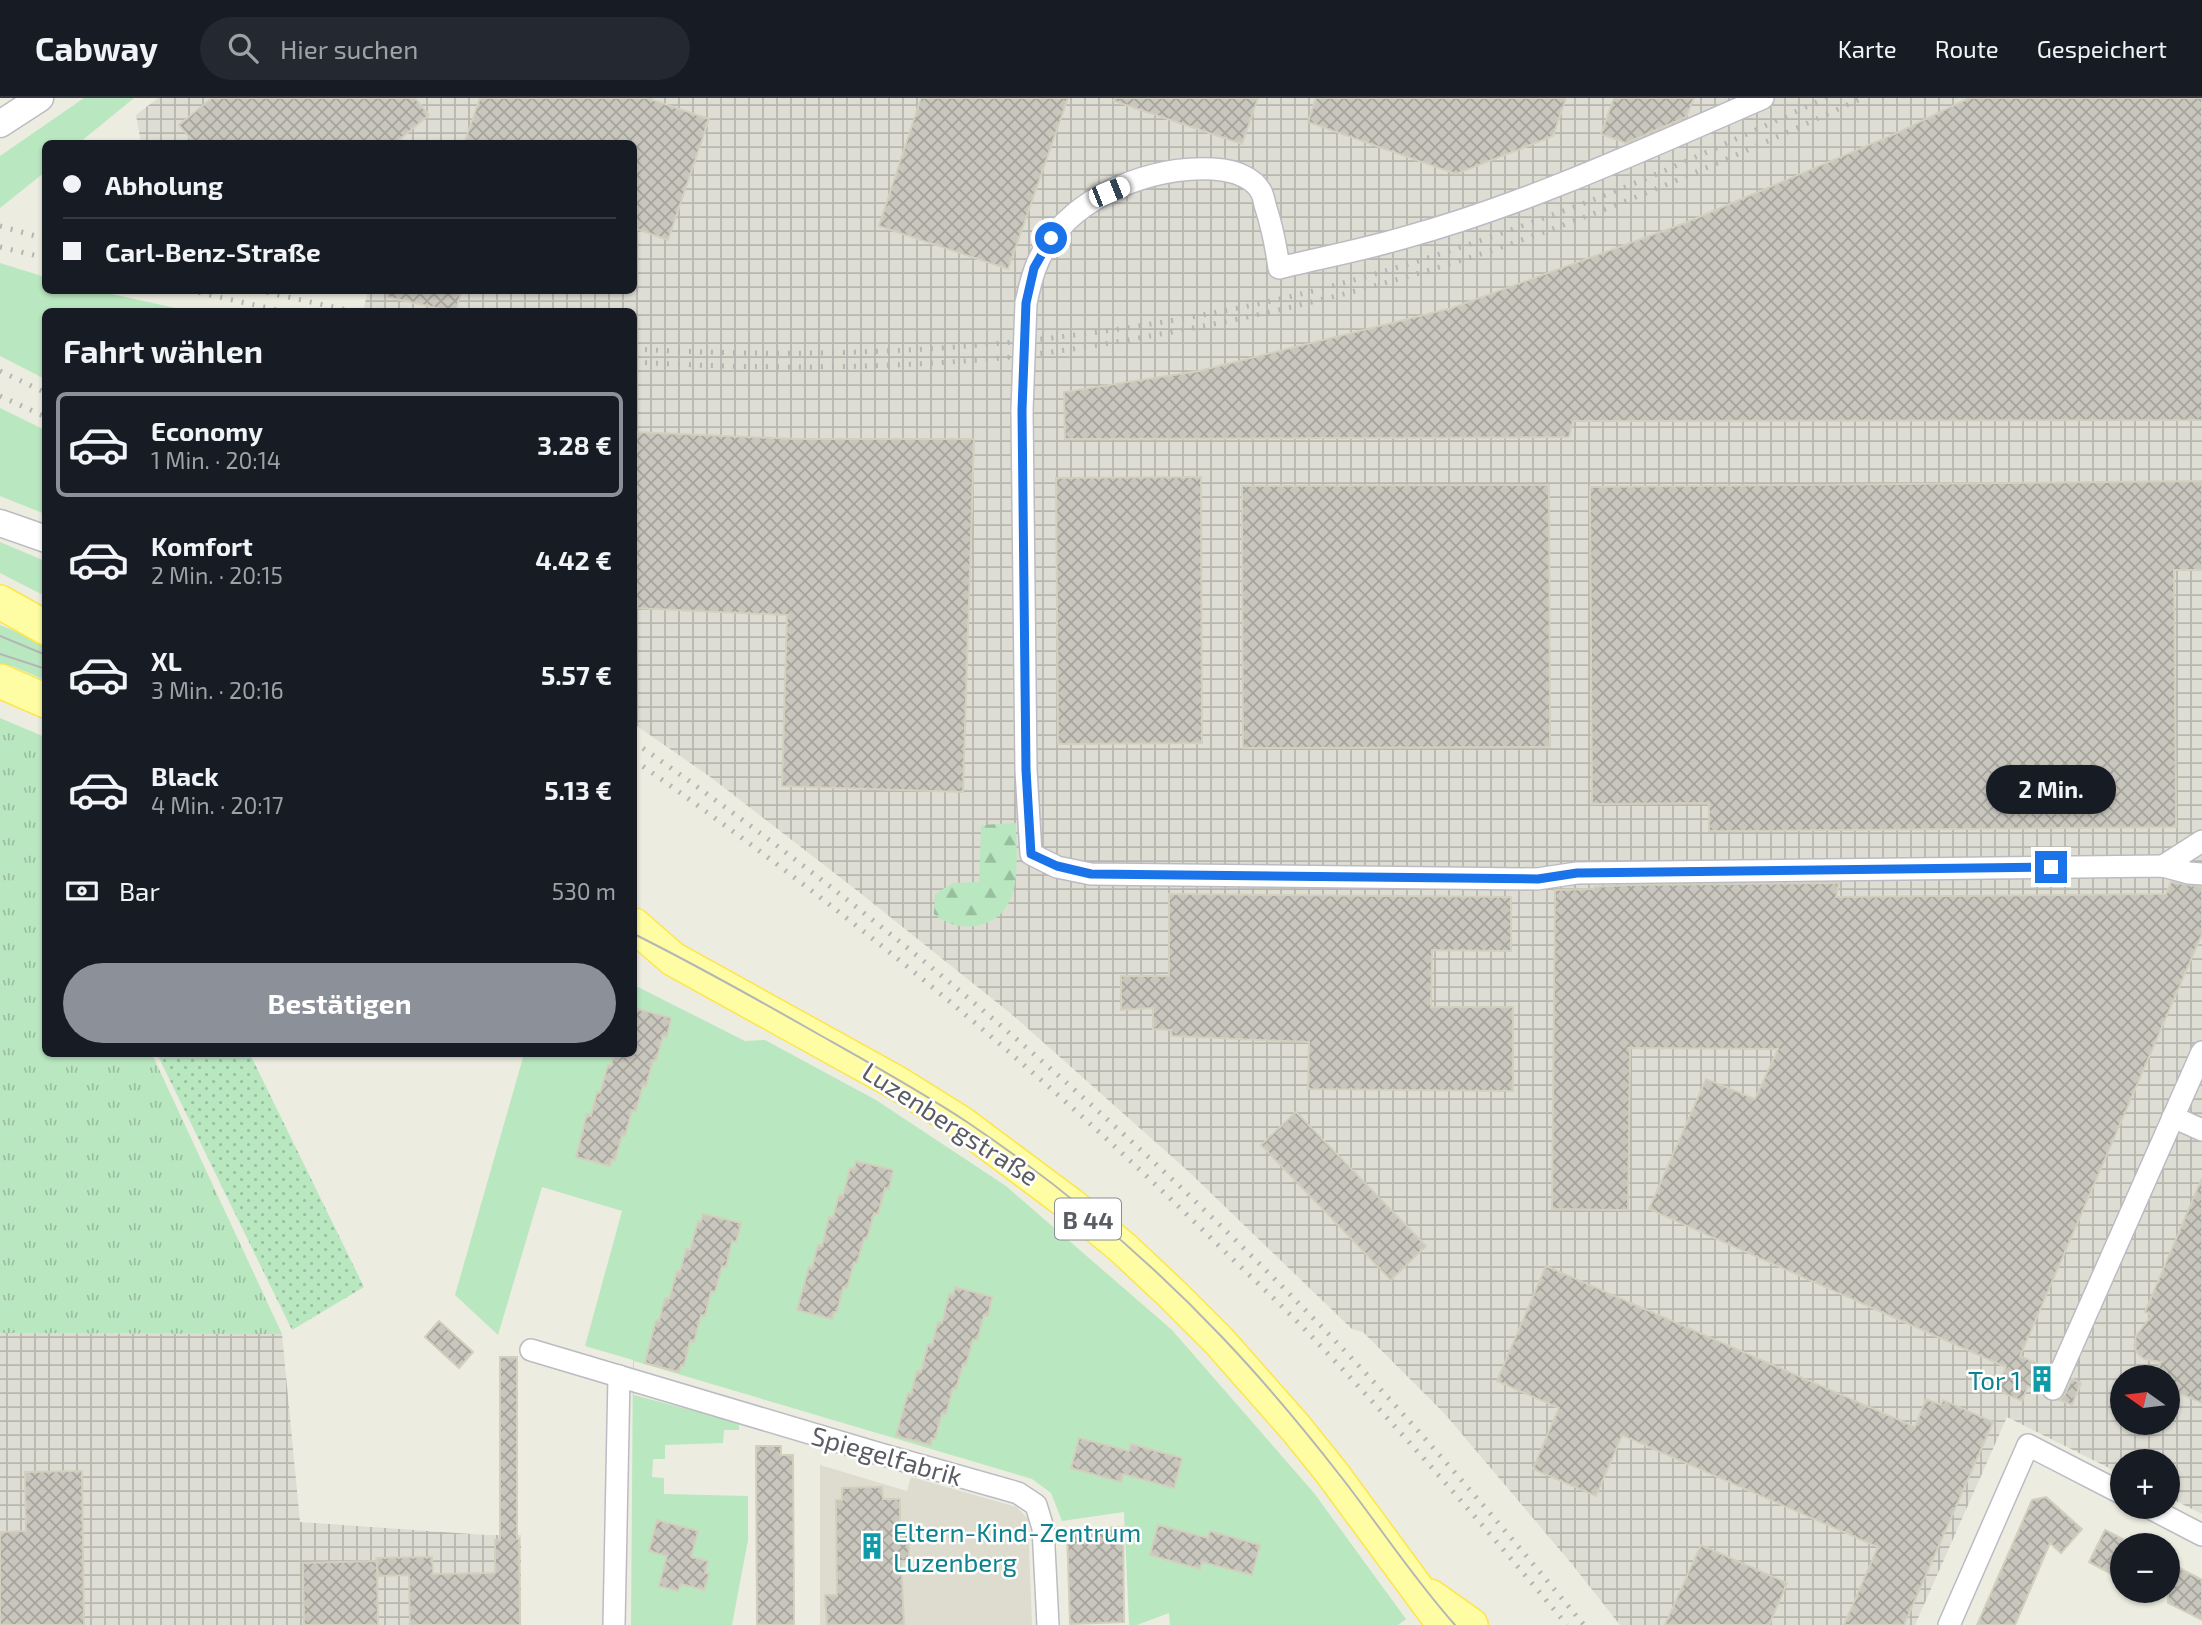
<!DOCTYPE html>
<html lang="de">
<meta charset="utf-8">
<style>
:root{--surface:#171b24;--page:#242831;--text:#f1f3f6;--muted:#9ea1a6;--line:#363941;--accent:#8c9099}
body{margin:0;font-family:"Exo 2",sans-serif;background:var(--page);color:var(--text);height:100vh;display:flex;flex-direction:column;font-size:26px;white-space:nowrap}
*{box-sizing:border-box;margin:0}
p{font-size:23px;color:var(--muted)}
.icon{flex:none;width:38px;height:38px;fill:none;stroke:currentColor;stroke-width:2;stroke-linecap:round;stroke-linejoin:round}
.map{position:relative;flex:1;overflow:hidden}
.side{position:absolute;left:42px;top:210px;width:595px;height:749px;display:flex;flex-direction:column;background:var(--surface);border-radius:10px;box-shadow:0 2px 5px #0004}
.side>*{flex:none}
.guide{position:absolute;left:42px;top:42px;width:595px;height:154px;border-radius:10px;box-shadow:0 2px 5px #0004;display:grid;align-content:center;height:154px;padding:0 21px;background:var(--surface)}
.needle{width:46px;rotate:284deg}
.buttons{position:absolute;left:2110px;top:1267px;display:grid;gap:14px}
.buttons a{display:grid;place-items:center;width:70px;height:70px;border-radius:50%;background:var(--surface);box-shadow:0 2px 5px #0004;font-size:35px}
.end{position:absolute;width:32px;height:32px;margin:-16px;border:9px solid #1a73e8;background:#fff;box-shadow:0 0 0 4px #fff}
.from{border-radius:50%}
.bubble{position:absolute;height:49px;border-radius:24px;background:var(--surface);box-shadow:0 2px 5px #0004;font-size:23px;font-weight:700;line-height:49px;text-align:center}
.car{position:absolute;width:21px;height:42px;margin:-21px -10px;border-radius:9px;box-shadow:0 0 5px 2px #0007;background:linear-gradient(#fff 24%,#345 0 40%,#fff 0 76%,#345 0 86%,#fff 0)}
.guide b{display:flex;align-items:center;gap:24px;height:66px;font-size:26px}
.guide b+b{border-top:2px solid var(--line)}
.guide i{width:18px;height:18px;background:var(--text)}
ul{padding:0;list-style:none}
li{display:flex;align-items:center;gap:21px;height:105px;margin:0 14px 10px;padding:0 7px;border:4px solid transparent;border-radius:10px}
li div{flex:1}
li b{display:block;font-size:26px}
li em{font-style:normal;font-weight:700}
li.on{border-color:var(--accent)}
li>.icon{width:63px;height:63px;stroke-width:1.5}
h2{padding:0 21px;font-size:32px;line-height:84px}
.pay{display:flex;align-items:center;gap:18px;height:77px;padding:0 21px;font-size:26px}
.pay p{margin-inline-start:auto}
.primary-button{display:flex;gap:14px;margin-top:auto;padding:14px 21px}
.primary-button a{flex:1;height:80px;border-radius:42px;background:var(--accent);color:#fff;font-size:28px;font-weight:700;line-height:80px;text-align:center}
header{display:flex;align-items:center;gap:42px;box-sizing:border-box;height:98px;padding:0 35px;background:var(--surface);border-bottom:2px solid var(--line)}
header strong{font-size:33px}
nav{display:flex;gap:38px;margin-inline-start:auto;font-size:24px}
.search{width:490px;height:63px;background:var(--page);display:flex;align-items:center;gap:18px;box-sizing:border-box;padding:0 24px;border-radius:38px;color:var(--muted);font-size:26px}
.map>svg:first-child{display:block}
</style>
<header>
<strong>Cabway</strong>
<div class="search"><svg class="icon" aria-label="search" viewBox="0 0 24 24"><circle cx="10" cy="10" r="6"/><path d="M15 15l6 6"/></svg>Hier suchen</div>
<nav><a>Karte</a><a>Route</a><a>Gespeichert</a></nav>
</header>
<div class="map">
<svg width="2202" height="1527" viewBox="0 0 2202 1527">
<defs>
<pattern id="industrial-grid" width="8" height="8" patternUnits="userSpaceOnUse" patternTransform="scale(1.75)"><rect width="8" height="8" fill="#deddd4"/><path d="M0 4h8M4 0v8" fill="none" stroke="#b7b6af"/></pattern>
<pattern id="forest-firs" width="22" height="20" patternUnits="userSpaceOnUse" patternTransform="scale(1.75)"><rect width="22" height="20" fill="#b9e8c0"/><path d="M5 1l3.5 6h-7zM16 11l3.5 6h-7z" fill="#99bf9f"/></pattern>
<pattern id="park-tufts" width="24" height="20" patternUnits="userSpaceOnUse" patternTransform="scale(1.75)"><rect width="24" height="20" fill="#b9e8c0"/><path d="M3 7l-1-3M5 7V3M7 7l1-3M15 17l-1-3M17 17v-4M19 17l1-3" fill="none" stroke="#99bf9f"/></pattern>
<pattern id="garden-dots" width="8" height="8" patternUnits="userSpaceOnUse" patternTransform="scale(1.75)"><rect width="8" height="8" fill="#b9e8c0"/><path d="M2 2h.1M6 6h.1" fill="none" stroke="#99bf9f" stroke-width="1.8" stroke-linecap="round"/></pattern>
<pattern id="building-cross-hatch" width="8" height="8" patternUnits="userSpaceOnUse" patternTransform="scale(1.75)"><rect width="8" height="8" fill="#c8c6bd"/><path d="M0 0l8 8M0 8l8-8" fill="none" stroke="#a5a49d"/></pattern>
</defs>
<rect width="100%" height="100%" fill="#edece0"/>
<!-- industrial -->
<g fill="url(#industrial-grid)" fill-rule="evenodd">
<path d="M158 0H2202V1416L2168 1399V1363H2123V1377L2007 1319 1915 1527H1620L1571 1465 1444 1315 1363 1234 1352 1231 1188 1073 1015 919 859 794 709 678 634 626V214L363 213 368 193 634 192V46L141 45 136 17ZM2123 1279H2168V1325H2123Z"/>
<polygon points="0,1235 282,1236 300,1424 486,1437 521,1437 521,1527 0,1527"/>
</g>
<!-- education -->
<polygon fill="#dddcce" points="820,1367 907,1393 911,1379 1017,1409 1028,1421 1032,1527 820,1527"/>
<!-- grass -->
<g fill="#b9e8c0">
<polygon points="84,0 134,0 79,45 46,46 45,74 0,110 0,58"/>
<polygon points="0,165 45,179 46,192 98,193 189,213 46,214 45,281 0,258"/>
<polygon points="0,310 45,332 45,416 0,398"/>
<polygon points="0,444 45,463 45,498 0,475"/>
<polygon points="0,527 45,546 45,582 12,568 0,566"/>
<polygon points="634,887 745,943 765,942 876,1002 1006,1088 1172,1232 1314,1395 1406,1521 1398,1527 1170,1527 1169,1515 1137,1527 1129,1527 1124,1414 1062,1423 1051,1395 1032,1381 634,1263 634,1297 739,1325 739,1332 724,1332 723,1345 665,1347 665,1361 653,1361 652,1379 664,1380 664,1396 748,1398 748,1442 732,1527 631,1527 633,1262 585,1248 622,1113 542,1089 498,1237 455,1197 524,956 634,956"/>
</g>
<!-- forest -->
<path fill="url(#forest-firs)" d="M1016 725C1016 761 1025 816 980 827 962 831 948 827 934 816L935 796 953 785 979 784 981 727Z"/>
<!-- park -->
<polygon fill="url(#park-tufts)" points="0,620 45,639 46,956 152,956 282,1236 0,1235"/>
<!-- garden -->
<polygon fill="url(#garden-dots)" points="157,956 250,956 364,1189 292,1232"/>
<!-- building -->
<g fill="url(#building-cross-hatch)" stroke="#d3cfbd" stroke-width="2">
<polygon points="212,0 415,0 429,17 394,46 195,46 179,27"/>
<polygon points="480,0 647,0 709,21 668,142 634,130 634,46 464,46"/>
<polygon points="921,0 1068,0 1008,171 879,128"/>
<polygon points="1114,0 1258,0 1242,46 1114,3"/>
<polygon points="1316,0 1566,0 1553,38 1456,76 1308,24"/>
<polygon points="1614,0 1694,0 1686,19 1626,45 1601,36"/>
<polygon points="1969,0 2202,0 2202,322 1573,323 1569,339 1065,341 1064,294 1199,273 1452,210 1685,125 1897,35"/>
<polygon points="388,192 462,192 455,214 387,199"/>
<polygon points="634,334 795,341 974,341 963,694 782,688 787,517 634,510"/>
<polygon points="1201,379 1202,645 1058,646 1056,380"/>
<polygon points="2202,383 2202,472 2174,472 2176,729 1709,733 1709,705 1592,706 1590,389"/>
<polygon points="1549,387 1550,649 1243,650 1242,388"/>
<polygon points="2171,784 2202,789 2202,836 2020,1258 2048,1270 2041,1286 2040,1294 2028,1288 2022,1303 1996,1292 2006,1269 1649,1111 1706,981 1755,1001 1778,951 1627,950 1630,951 1628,1112 1552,1111 1555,792 1594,791 1594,789 1631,787 1839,785 1836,799 2166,796"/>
<polygon points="1169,796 1511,799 1511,853 1432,852 1431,909 1513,909 1513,993 1308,991 1309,944 1172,938 1171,932 1153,931 1153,910 1121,912 1121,878 1169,878"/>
<polygon points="634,910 671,920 667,939 663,938 656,963 653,962 646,988 643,987 636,1013 632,1012 625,1038 622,1037 615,1062 612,1061 610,1068 576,1059 587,1016 591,1018 597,994 600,995 608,967 611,968 614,956 634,956"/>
<polygon points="1296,1014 1426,1148 1391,1182 1261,1047"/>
<polygon points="856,1063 893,1072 889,1091 885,1090 878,1116 874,1115 867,1141 864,1140 857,1165 854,1164 847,1190 843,1189 837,1214 834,1214 832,1221 797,1212 809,1169 812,1170 818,1147 822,1148 829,1119 833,1120 839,1097 843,1098 850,1070 854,1071"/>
<polygon points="2202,1080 2202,1305 2168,1290 2168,1279 2154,1279 2161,1264 2144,1261 2138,1256 2134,1248 2136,1238 2152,1217 2145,1214"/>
<polygon points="703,1116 741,1125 736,1144 732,1143 726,1169 722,1168 715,1194 711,1193 705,1218 701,1217 694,1244 690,1242 684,1268 681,1267 679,1274 645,1265 656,1222 659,1223 665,1200 669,1201 677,1173 680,1174 686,1151 690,1152 698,1123 701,1124"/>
<polygon points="1546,1168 1915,1329 1926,1301 1941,1307 1943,1302 1993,1324 1904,1527 1844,1527 1878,1449 1622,1337 1596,1398 1533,1371 1559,1310 1497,1283"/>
<polygon points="955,1189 992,1199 988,1218 984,1217 977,1242 973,1241 966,1267 963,1266 956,1291 953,1290 946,1316 942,1315 935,1341 932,1340 931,1347 896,1338 908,1295 911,1296 917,1273 921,1274 928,1246 932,1247 938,1224 942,1225 949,1196 953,1197"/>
<polygon points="439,1223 473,1254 459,1270 425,1239"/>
<polygon points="500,1259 517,1259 517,1441 519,1441 520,1527 410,1527 409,1477 378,1478 377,1464 378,1527 304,1527 303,1465 377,1463 376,1460 432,1459 433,1476 495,1475 495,1442 500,1442"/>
<polygon points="2072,1281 2081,1285 2072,1307 2060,1302 2065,1296"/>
<polygon points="1079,1340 1129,1353 1131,1346 1182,1360 1174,1390 1123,1376 1121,1384 1071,1370"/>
<polygon points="756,1348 781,1348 781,1357 793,1357 794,1527 757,1527"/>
<polygon points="82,1373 84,1527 0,1527 0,1434 26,1433 25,1374"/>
<polygon points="882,1389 883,1401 900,1401 900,1432 908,1432 909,1463 901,1463 904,1527 827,1527 825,1497 837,1497 836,1402 842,1402 842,1390"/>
<polygon points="2046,1399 2082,1431 2061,1455 2050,1445 2015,1527 1977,1527 2032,1402"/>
<polygon points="657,1422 698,1433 691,1459 708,1463 705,1475 709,1476 704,1492 681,1486 678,1493 659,1488 667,1458 649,1453"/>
<polygon points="1158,1427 1208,1440 1210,1433 1260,1447 1252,1477 1202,1464 1200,1471 1150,1457"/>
<polygon points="1123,1429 1124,1524 1070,1526 1067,1432"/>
<polygon points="2105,1432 2123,1441 2123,1482 2089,1464"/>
<polygon points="1701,1447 1787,1485 1769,1527 1665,1527"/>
<polygon points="2168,1464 2202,1482 2202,1522 2168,1505"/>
</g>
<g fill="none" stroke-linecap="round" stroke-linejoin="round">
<defs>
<g id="minor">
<path d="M1026 205C1031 182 1036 161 1051 141 1086 92 1165 64 1223 72 1236 74 1253 80 1260 92 1263 96 1264 102 1265 107 1272 128 1276 148 1279 170 1320 160 1362 152 1403 140 1527 106 1645 51 1763 0"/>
<polyline points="1022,312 1026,672 1031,756 1057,769 1091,776 1537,781 1577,775 2163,768 2189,775 2202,776"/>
<polyline points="2163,768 2202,743"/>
<polyline points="2173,1019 2202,1032"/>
<polyline points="531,1252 877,1355 1018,1395 1036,1407 1043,1430 1048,1527"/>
<polyline points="2053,1291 2202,954"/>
<polyline points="2148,1409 2202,1437"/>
<polyline points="614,1527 619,1278"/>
<polyline points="1949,1527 2028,1347 2123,1396"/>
</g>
<g id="tertiary">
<polyline points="0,26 40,0"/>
<polyline points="0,425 46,441"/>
</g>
<g id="primary">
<polyline points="0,504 46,530"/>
<polyline points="0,583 46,603"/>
<polyline points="634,827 673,861 897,985 961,1025 1071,1107 1123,1150 1172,1196 1219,1243 1295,1329 1332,1375 1444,1527"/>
<polyline points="1430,1498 1471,1527"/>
</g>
</defs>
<!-- minor casing -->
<use href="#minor" stroke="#bbbcc3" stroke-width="24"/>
<!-- tertiary casing -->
<use href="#tertiary" stroke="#bbbcc3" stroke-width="29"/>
<!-- primary casing -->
<use href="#primary" stroke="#fee548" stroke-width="36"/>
<!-- minor -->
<use href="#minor" stroke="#fff" stroke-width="21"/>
<!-- tertiary -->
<use href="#tertiary" stroke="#fff" stroke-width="26"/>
<!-- primary -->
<use href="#primary" stroke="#fffda3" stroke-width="33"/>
<!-- tram -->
<g stroke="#b4b5b5" stroke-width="2">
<polyline points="0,538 46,557"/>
<polyline points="0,556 46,571"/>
<path d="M634 836C694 866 753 899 811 932 864 962 917 991 967 1024 1059 1086 1145 1158 1221 1238 1264 1283 1304 1331 1342 1380 1380 1429 1414 1481 1455 1527"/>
</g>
<!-- rail -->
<g stroke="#b4b5b5" stroke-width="5" stroke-dasharray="2 9" stroke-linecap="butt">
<polyline points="0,128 46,141"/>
<polyline points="0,149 46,160"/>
<polyline points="188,192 286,214"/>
<polyline points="256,192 356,214"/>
<path d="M634 251C828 262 1022 252 1213 215 1327 194 1444 157 1552 117 1646 84 1735 41 1826 0"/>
<path d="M634 264C753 271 872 271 991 261 1046 256 1101 247 1155 237 1258 219 1360 194 1459 163 1597 119 1731 61 1862 0"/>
<polyline points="0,273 46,295"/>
<polyline points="0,298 46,319"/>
<path d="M634 644C889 822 1128 1026 1343 1251 1427 1340 1506 1433 1584 1527"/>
<path d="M634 662C842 808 1039 970 1220 1149 1252 1180 1286 1211 1316 1243 1403 1335 1486 1430 1567 1527"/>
</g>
<defs>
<polyline id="minor-bridge" points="1022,312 1026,205"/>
</defs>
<!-- minor-bridge casing -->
<use href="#minor-bridge" stroke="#bbbcc3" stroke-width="24" stroke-linecap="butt"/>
<!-- minor-bridge -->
<use href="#minor-bridge" stroke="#fff" stroke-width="21"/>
</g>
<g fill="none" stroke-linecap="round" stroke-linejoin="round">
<!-- route -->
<polyline stroke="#1a73e8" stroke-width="9" points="1051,140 1034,170 1026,205 1022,312 1026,672 1031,756 1057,768 1091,776 1538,781 1577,775 2051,769"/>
</g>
<!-- icons -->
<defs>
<symbol id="building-bare" viewBox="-9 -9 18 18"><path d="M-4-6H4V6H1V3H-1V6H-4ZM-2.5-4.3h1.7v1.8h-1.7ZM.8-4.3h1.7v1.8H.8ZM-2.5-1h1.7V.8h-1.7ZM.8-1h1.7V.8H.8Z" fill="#0f9aa8" stroke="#fff" stroke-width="2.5" paint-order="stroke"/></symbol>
</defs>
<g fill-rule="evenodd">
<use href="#building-bare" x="2023" y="1262" width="38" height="38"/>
<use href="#building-bare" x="853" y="1429" width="38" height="38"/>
</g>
<g text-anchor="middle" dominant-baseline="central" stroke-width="5" stroke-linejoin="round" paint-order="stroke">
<!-- shield labels -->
<rect fill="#fff" stroke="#8b8d91" stroke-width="2" x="1055" y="1100.5" width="66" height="41" rx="5"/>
<g font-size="24" font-weight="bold" fill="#595c62">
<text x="1088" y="1121">B 44</text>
</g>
<!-- street labels -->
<g font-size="26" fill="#595c62" stroke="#fff">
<text transform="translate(951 1025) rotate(33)">Luzenbergstraße</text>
<text transform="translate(887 1357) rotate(16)">Spiegelfabrik</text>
</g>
<!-- culture labels -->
<g font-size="26" fill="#0d838f" stroke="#fff" text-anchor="end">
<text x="2021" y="1281">Tor 1</text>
<text x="893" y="1433" text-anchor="start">Eltern-Kind-Zentrum<tspan x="893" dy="30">Luzenberg</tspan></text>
</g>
</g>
</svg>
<div class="buttons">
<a><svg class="needle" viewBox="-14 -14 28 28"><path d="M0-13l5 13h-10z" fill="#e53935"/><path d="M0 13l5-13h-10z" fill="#9ea1a6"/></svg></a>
<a>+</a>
<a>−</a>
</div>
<i class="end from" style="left:1051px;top:140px"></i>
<i class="end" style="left:2051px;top:769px"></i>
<div class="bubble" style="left:1986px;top:667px;width:130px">2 Min.</div>
<i class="car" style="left:1109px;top:94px;rotate:68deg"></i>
<div class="guide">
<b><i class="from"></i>Abholung</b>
<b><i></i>Carl-Benz-Straße</b>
</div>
<section class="side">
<h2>Fahrt wählen</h2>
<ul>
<li class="on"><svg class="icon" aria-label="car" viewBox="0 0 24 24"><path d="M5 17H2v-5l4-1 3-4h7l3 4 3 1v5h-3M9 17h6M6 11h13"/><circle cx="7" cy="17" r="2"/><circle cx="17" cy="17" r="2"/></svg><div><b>Economy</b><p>1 Min. · 20:14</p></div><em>3.28 €</em></li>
<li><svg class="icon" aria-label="car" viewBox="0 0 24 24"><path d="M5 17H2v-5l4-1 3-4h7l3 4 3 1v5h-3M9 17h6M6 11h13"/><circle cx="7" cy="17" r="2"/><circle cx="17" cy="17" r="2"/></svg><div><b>Komfort</b><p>2 Min. · 20:15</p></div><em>4.42 €</em></li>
<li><svg class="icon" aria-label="car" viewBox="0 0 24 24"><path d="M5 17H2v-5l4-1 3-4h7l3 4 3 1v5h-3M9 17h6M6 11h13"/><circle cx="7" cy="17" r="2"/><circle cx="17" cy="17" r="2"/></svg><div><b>XL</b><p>3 Min. · 20:16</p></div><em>5.57 €</em></li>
<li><svg class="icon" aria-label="car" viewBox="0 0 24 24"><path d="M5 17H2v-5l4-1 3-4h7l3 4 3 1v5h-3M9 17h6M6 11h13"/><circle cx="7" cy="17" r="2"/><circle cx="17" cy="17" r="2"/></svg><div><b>Black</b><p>4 Min. · 20:17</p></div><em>5.13 €</em></li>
</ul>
<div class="pay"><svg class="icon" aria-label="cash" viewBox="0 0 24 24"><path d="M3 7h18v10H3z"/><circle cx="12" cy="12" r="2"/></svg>Bar<p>530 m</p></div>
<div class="primary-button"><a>Bestätigen</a></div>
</section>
</div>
